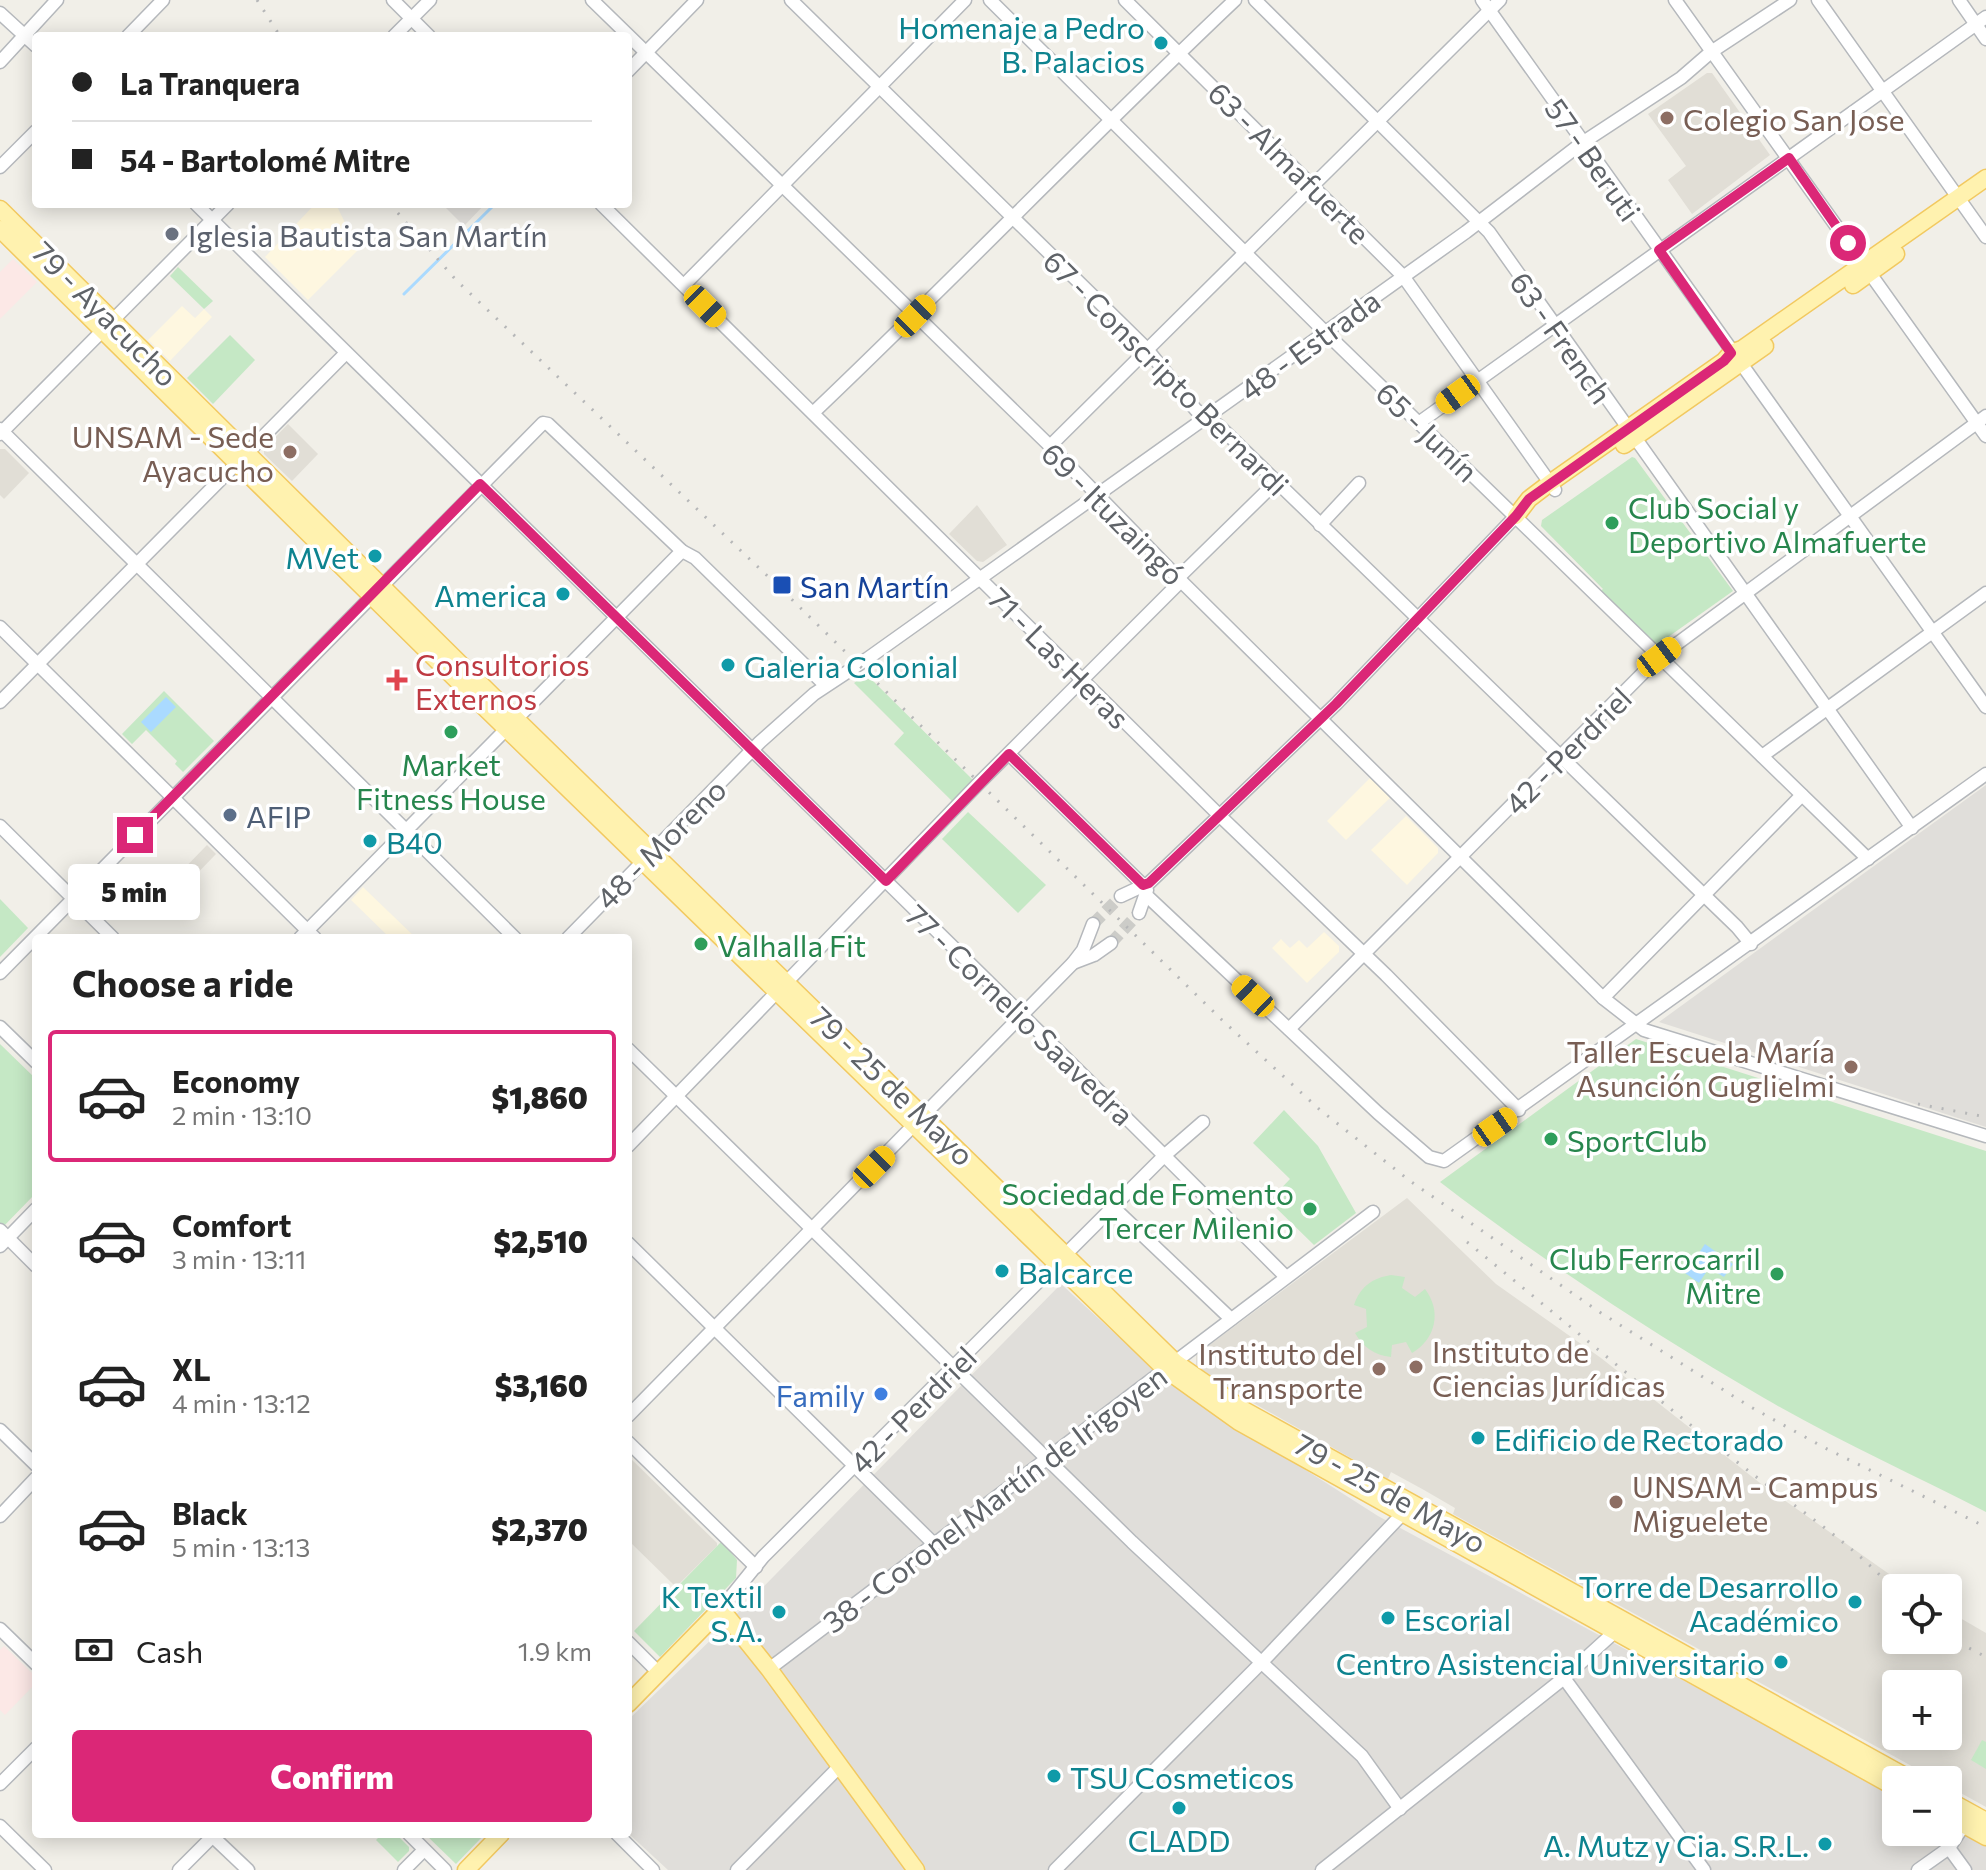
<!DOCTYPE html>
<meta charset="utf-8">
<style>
:root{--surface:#fff;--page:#f6f6f6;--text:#222;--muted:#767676;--line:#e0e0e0;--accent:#db2777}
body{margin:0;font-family:Commissioner,sans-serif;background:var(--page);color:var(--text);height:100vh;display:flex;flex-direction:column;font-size:30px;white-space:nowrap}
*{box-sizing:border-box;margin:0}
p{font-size:26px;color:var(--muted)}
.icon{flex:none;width:44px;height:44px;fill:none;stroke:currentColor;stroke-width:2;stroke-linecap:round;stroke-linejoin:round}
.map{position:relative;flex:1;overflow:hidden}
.drawer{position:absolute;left:32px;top:934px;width:600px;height:904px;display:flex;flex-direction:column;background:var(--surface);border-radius:8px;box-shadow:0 4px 20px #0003}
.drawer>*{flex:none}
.hud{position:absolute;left:32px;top:32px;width:600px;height:176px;border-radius:8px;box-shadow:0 4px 20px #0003;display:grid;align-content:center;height:176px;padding:0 40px;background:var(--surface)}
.buttons{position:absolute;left:1882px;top:1574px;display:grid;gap:16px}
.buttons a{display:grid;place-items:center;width:80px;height:80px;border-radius:8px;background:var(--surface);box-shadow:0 4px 20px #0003;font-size:40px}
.end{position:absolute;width:36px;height:36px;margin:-18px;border:10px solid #db2777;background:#fff;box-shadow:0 0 0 4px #fff}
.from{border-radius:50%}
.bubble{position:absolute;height:56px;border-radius:8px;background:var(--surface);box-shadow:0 4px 20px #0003;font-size:26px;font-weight:800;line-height:56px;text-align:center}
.car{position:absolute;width:24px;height:48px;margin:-24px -12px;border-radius:10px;box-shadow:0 0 6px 2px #0007;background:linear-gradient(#f5c518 24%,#345 0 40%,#f5c518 0 76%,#345 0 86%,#f5c518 0)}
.hud b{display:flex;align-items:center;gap:28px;height:76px;font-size:30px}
.hud b+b{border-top:2px solid var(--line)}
.hud i{width:20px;height:20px;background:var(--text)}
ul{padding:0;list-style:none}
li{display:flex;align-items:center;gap:24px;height:132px;margin:0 16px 12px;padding:0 24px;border:4px solid transparent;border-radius:8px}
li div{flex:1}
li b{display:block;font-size:30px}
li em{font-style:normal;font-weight:800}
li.active{border-color:var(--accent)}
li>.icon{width:72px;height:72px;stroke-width:1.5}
h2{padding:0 40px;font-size:36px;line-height:96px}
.pay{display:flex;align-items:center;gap:20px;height:88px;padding:0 40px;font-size:30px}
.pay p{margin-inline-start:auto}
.cta{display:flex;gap:16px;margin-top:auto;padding:16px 40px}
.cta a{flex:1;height:92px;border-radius:8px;background:var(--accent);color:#fff;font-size:32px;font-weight:800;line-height:92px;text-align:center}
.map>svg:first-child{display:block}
</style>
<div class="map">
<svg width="1986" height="1870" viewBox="0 0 1986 1870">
<rect width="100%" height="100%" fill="#f1efe8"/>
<!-- commercial -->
<g fill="#fef7e0">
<polygon points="315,204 336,204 358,250 308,300 265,257"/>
<polygon points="182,306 195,318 204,309 212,317 170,361 148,340"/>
<polygon points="1370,778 1390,798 1346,840 1327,821"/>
<polygon points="1406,816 1438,848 1438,853 1407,885 1371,850"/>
<polygon points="363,887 365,889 416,938 390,938 351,900"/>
<polygon points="1324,932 1339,946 1339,952 1307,983 1272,948 1281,939 1290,948 1299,940 1307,948"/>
</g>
<!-- industrial -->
<g fill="#e0deda">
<polygon points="442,204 485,204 464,226"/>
<polygon points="1986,785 1986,1127 1659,1022 1809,913"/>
<polygon points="1061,1284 1169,1383 1378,1516 1896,1795 1896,1832 1948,1832 1948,1823 1986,1845 1986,1870 668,1870 628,1833 628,1720 721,1630"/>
</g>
<!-- education -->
<g fill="#e1ded6" fill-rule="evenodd">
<polygon points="1707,73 1712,73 1770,155 1692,214 1668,180 1686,166 1648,114"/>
<polygon points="288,424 318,454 292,481 264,454 264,449"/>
<polygon points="0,449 5,449 29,473 4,499 0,495"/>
<polygon points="977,505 1007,545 983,562 977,561 949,534"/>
<polygon points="207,845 216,854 183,888 174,879"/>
<path d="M1407 1198 1496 1284 1601 1358 1760 1483 1909 1588H1896V1640H1948V1611L1986 1633V1807L1948 1786V1780H1937L1453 1514 1455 1508 1424 1490 1391 1472 1388 1479 1234 1392 1196 1365V1355ZM1896 1684H1948V1736H1896Z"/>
<polygon points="628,1456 717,1543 717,1546 676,1587 628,1540"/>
</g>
<!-- medical -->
<g fill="#fce8e6">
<polygon points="13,259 37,282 0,319 0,272"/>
<polygon points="4,1646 36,1677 36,1683 5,1715 0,1710 0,1650"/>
</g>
<!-- green -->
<g fill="#c5e8c5">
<polygon points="178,267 213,301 204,309 170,276"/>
<polygon points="230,335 255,360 213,404 187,378"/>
<polygon points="1632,457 1635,458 1733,591 1654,647 1599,592 1603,589 1541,526 1542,520"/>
<polygon points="866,674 973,780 952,801 894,744 904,733 854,683"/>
<polygon points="164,691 214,741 183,772 175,764 177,761 146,730 132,744 122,734"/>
<polygon points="968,812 1046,885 1018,913 942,839"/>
<polygon points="0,899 28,928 0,957"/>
<path d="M1636 1039 1986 1151V1512C1912 1474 1836 1440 1764 1398 1652 1333 1543 1261 1440 1182Z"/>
<polygon points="0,1044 36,1079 36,1193 0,1230"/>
<polygon points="1284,1110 1318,1146 1356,1213 1314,1245 1269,1201 1290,1179 1253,1143"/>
<path d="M1391 1275 1405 1277 1402 1288 1415 1297 1425 1289C1442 1311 1436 1339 1412 1353L1406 1342 1392 1345 1391 1357C1374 1355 1363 1347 1355 1333L1367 1327 1366 1309 1354 1305C1360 1287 1372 1278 1391 1275Z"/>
<polygon points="722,1541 737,1560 736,1578 660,1657 634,1631"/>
<polygon points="1982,1740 1986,1742 1986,1769 1971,1760"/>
<polygon points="382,1834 396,1834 409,1847 409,1851 398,1862 376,1840"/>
<polygon points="425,1834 485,1834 456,1864"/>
</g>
<!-- water -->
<g fill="#aadaff">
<polygon points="166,697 176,707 151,732 141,722"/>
<polygon points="1705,1244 1733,1264 1724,1277 1709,1268 1699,1283 1685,1273"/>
</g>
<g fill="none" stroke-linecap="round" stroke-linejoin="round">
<!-- stream -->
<polyline stroke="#aadaff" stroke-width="3" points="404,294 495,204"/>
<!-- minor-tunnel -->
<g stroke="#ccccc8" stroke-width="12" stroke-dasharray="12 6" stroke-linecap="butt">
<polyline points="1093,924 1121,896"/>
<polyline points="1111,943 1139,913"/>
</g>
<defs>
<g id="minor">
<polyline points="393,0 429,36"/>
<polyline points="592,0 1050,446 1181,581 1603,998 1644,1030 1986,1136"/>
<polyline points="791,0 1146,348 1196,410 1219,426 1737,927 1751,944"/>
<polyline points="990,0 1325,332 1868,859"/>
<polyline points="1125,0 1403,276 1555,490"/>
<polyline points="1255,0 1489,232 1912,828"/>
<polyline points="1482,0 1986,707"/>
<polyline points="1675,0 1986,436"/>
<polyline points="1818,0 1986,237"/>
<polyline points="1959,0 1986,39"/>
<polyline points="0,13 36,46"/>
<polyline points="128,36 163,0"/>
<polyline points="394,36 430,0"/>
<polyline points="0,62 57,0"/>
<polyline points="628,71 697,0"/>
<polyline points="0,167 36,131"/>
<path d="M196 204C558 563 926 916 1286 1277"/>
<polyline points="601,204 1219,815 1386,975 1519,1110"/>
<polyline points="684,285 965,0"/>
<path d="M814 412C956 277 1092 135 1235 0"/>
<polyline points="1420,422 1986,17"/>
<polyline points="0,429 515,938"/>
<polyline points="0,434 228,204"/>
<polyline points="1050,446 1500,0"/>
<polyline points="1320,525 1359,483"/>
<polyline points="1178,578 1276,482"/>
<polyline points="0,627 315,938"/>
<polyline points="0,702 346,353"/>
<polyline points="1009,754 1143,885"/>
<polyline points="1762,756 1986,593"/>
<polyline points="0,826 113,938"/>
<polyline points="1146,895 1378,1113 1429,1157 1444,1161 1986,774"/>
<polyline points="1121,896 1149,883 1336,704 1516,516"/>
<polyline points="1139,913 1147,890"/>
<polyline points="300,938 682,551"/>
<polyline points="568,938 760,742 814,694 867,659 1466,232 1582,143 1681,78 1711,52 1790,0"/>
<polyline points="1073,963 1094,955 1111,943"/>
<polyline points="0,973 543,423 548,424 682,551 695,558 825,685"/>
<polyline points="1603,998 1802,795"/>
<polyline points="0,1027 36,1062"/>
<polyline points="1289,1029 1659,657 1986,416"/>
<polyline points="628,1049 1132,1542 1362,1756 1400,1809"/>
<polyline points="628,1146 979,783 1181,581"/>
<polyline points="1113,1207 1231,1319"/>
<polyline points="0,1230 36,1266"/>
<polyline points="628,1243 933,1543"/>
<polyline points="0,1246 36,1209"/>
<polyline points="628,1416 1073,963 1083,950 1093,924"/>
<polyline points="0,1430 36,1465"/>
<polyline points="628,1442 756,1567"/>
<polyline points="0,1516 36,1478"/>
<polyline points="721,1609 763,1557 1165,1155 1203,1122"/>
<polyline points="0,1629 36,1664"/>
<polyline points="628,1642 658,1672"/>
<polyline points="769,1669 1373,1212"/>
<polyline points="1564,1678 1704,1870"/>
<polyline points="0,1784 36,1748"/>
<polyline points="0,1826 45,1870"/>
<polyline points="210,1834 248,1870"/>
<polyline points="409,1834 445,1870"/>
<polyline points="617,1834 653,1870"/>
<polyline points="1949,1848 1965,1870"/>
<polyline points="179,1870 215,1834"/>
<polyline points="404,1870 424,1850"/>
<polyline points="737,1870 840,1766"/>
<polyline points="1055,1870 1261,1663 1407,1509"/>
<polyline points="1322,1870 1564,1678 1620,1627"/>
<polyline points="1918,1870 1949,1848 1964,1825"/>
</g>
<g id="major">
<polyline points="0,209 515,718 1175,1362 1244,1410 1912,1780"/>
<polyline points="0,229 484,707 1165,1369 1239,1422 1896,1788"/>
<polyline points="1853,285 1896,254"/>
<polyline points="1624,445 1765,346"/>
<polyline points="1516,516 1529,499 1550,483 1724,361 1731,353 1742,349 1986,178"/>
<polyline points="628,1704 721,1609 769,1669 916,1870"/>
<polyline points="1948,1800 1986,1821"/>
<polyline points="1948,1816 1986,1837"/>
<polyline points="466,1870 501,1834"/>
</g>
</defs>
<!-- minor casing -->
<use href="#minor" stroke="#b5b8bc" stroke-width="15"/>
<!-- major casing -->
<use href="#major" stroke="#f2c960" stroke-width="19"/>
<!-- minor -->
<use href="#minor" stroke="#fff" stroke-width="12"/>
<!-- major -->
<use href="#major" stroke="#fff2af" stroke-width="16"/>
<!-- rail -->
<g stroke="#b6b7b8" stroke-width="3" stroke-dasharray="2 10" stroke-linecap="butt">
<polyline points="257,0 280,36"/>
<polyline points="390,204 456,280 779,587 1222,1020 1319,1109 1410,1181 1601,1313 1749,1406 1825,1448 1986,1527"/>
<polyline points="1918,1104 1986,1117"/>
<path d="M1467 1242C1558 1316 1648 1392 1741 1465 1795 1508 1849 1540 1896 1592"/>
<polyline points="1948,1637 1986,1657"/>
</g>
</g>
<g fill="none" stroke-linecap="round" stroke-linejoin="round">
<!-- route -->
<polyline stroke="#db2777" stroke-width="10" points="135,835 480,484 886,881 1009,754 1143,885 1149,883 1336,704 1516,516 1529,499 1724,361 1731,353 1659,250 1789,158 1848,243"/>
</g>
<!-- markers -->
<g fill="#0f9aa8" stroke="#fff" stroke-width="3">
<circle cx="1161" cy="43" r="8"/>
<circle cx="375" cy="556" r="8"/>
<circle cx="563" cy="594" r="8"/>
<circle cx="728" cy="665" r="8"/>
<circle cx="370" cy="841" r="8"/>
<circle cx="1002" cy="1271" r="8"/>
<circle cx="1478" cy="1438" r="8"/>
<circle cx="1855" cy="1602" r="8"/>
<circle cx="779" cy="1612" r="8"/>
<circle cx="1388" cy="1618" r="8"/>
<circle cx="1781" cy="1662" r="8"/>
<circle cx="1054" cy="1776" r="8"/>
<circle cx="1179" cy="1808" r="8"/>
<circle cx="1825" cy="1844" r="8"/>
</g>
<g fill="#8d6e63" stroke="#fff" stroke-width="3">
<circle cx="1667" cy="118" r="8"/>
<circle cx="290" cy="452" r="8"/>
<circle cx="1851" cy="1067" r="8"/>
<circle cx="1416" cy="1367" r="8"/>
<circle cx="1379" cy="1369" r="8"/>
<circle cx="1616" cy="1502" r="8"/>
</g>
<circle fill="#6b7280" stroke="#fff" stroke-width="3" cx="172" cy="234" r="8"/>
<g fill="#2e9e5b" stroke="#fff" stroke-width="3">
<circle cx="1612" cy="523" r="8"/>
<circle cx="451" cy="732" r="8"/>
<circle cx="701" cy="944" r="8"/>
<circle cx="1551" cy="1139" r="8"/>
<circle cx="1310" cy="1209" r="8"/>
<circle cx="1777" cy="1274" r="8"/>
</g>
<rect fill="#1a4fb4" stroke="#fff" stroke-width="3" x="772" y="575" width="20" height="20" rx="4"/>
<path fill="#e0444e" stroke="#fff" stroke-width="3" d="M393 668h8v8h8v8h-8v8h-8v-8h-8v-8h8z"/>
<circle fill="#5c6f8a" stroke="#fff" stroke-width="3" cx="230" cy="815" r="8"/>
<circle fill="#3f7fe0" stroke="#fff" stroke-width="3" cx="881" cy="1394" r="8"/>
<g text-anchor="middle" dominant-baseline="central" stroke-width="7" stroke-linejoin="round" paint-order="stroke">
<!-- culture labels -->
<g font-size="30" fill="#0d838f" stroke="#fff" text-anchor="end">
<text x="1145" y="26">Homenaje a Pedro<tspan x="1145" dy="34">B. Palacios</tspan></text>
<text x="359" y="556">MVet</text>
<text x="547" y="594">America</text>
<text x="744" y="665" text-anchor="start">Galeria Colonial</text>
<text x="386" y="841" text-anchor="start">B40</text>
<text x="1018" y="1271" text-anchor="start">Balcarce</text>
<text x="1494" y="1438" text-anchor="start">Edificio de Rectorado</text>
<text x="1839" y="1585">Torre de Desarrollo<tspan x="1839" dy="34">Académico</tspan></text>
<text x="763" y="1595">K Textil<tspan x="763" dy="34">S.A.</tspan></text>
<text x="1404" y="1618" text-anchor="start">Escorial</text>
<text x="1765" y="1662">Centro Asistencial Universitario</text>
<text x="1070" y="1776" text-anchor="start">TSU Cosmeticos</text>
<text x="1179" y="1839" text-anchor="middle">CLADD</text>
<text x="1809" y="1844">A. Mutz y Cia. S.R.L.</text>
</g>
<!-- education labels -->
<g font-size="30" fill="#785e54" stroke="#fff" text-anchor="start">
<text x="1683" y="118">Colegio San Jose</text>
<text x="274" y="435" text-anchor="end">UNSAM - Sede<tspan x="274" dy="34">Ayacucho</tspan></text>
<text x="1835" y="1050" text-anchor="end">Taller Escuela María<tspan x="1835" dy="34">Asunción Guglielmi</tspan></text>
<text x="1432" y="1350">Instituto de<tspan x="1432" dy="34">Ciencias Jurídicas</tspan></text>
<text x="1363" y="1352" text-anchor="end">Instituto del<tspan x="1363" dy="34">Transporte</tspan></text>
<text x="1632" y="1485">UNSAM - Campus<tspan x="1632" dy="34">Miguelete</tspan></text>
</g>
<!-- street labels -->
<g font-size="30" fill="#5f6368" stroke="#fff">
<text transform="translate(1594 159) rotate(55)">57 - Beruti</text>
<text transform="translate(1290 162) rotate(45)">63 - Almafuerte</text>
<text transform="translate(106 313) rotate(45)">79 - Ayacucho</text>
<text transform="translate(1562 337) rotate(55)">63 - French</text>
<text transform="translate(1309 344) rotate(-36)">48 - Estrada</text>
<text transform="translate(1167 372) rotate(45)">67 - Conscripto Bernardi</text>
<text transform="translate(1428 431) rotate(44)">65 - Junín</text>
<text transform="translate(1114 513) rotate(45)">69 - Ituzaingó</text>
<text transform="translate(1060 657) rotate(45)">71 - Las Heras</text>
<text transform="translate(1567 750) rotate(-45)">42 - Perdriel</text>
<text transform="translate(660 843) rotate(-45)">48 - Moreno</text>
<text transform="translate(1021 1014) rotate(44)">77 - Cornelio Saavedra</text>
<text transform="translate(893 1085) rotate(44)">79 - 25 de Mayo</text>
<text transform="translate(912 1409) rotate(-45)">42 - Perdriel</text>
<text transform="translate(1391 1492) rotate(29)">79 - 25 de Mayo</text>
<text transform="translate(994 1498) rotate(-37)">38 - Coronel Martín de Irigoyen</text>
</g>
<!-- worship labels -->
<g font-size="30" fill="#5b616d" stroke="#fff" text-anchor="start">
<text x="188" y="234">Iglesia Bautista San Martín</text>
</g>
<!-- leisure labels -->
<g font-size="30" fill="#27864d" stroke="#fff" text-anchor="start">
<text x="1628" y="506">Club Social y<tspan x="1628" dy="34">Deportivo Almafuerte</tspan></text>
<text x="451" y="763" text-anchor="middle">Market<tspan x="451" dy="34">Fitness House</tspan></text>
<text x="717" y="944">Valhalla Fit</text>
<text x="1567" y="1139">SportClub</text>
<text x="1294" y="1192" text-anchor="end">Sociedad de Fomento<tspan x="1294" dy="34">Tercer Milenio</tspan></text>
<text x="1761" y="1257" text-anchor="end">Club Ferrocarril<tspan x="1761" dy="34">Mitre</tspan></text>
</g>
<!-- transit labels -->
<g font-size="30" fill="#164399" stroke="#fff" text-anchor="start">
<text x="800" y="585">San Martín</text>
</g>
<!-- health labels -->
<g font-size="30" fill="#be3a42" stroke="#fff" text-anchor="start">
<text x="415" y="663">Consultorios<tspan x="415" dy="34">Externos</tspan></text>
</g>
<!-- service labels -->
<g font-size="30" fill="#4e5e75" stroke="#fff" text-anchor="start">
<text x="246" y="815">AFIP</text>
</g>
<!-- shop labels -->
<g font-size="30" fill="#366cbe" stroke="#fff" text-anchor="end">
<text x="865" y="1394">Family</text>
</g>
</g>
</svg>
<div class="buttons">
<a><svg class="icon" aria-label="locate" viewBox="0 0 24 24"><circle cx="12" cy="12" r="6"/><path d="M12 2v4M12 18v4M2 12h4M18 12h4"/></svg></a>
<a>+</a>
<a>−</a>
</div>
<i class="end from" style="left:1848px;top:243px"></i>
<i class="end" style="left:135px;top:835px"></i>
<div class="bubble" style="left:68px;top:864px;width:132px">5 min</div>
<i class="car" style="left:705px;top:306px;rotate:135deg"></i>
<i class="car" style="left:915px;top:316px;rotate:44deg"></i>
<i class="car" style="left:1458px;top:394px;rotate:234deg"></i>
<i class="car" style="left:1659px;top:657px;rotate:53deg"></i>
<i class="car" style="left:1253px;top:996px;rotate:313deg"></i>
<i class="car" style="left:1495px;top:1127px;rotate:55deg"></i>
<i class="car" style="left:874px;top:1167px;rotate:45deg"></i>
<div class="hud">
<b><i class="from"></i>La Tranquera</b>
<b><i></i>54 - Bartolomé Mitre</b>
</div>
<section class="drawer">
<h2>Choose a ride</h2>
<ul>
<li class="active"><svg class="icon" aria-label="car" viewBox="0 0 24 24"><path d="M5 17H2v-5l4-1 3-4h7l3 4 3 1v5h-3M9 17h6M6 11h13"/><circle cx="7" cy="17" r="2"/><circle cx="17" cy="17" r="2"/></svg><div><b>Economy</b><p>2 min · 13:10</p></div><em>$1,860</em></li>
<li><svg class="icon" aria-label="car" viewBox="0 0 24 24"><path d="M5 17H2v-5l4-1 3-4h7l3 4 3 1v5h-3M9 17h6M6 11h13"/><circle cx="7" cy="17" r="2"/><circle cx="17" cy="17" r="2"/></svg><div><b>Comfort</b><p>3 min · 13:11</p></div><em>$2,510</em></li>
<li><svg class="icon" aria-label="car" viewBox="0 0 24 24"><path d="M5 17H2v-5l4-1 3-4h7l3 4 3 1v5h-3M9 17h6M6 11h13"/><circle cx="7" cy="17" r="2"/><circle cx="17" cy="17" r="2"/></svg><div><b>XL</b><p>4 min · 13:12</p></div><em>$3,160</em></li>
<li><svg class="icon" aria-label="car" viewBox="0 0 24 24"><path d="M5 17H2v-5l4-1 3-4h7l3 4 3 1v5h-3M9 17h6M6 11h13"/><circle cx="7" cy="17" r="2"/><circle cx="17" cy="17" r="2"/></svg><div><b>Black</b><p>5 min · 13:13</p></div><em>$2,370</em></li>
</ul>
<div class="pay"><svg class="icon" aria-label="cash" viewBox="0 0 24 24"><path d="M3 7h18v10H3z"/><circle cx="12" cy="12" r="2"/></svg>Cash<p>1.9 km</p></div>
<div class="cta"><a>Confirm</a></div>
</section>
</div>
